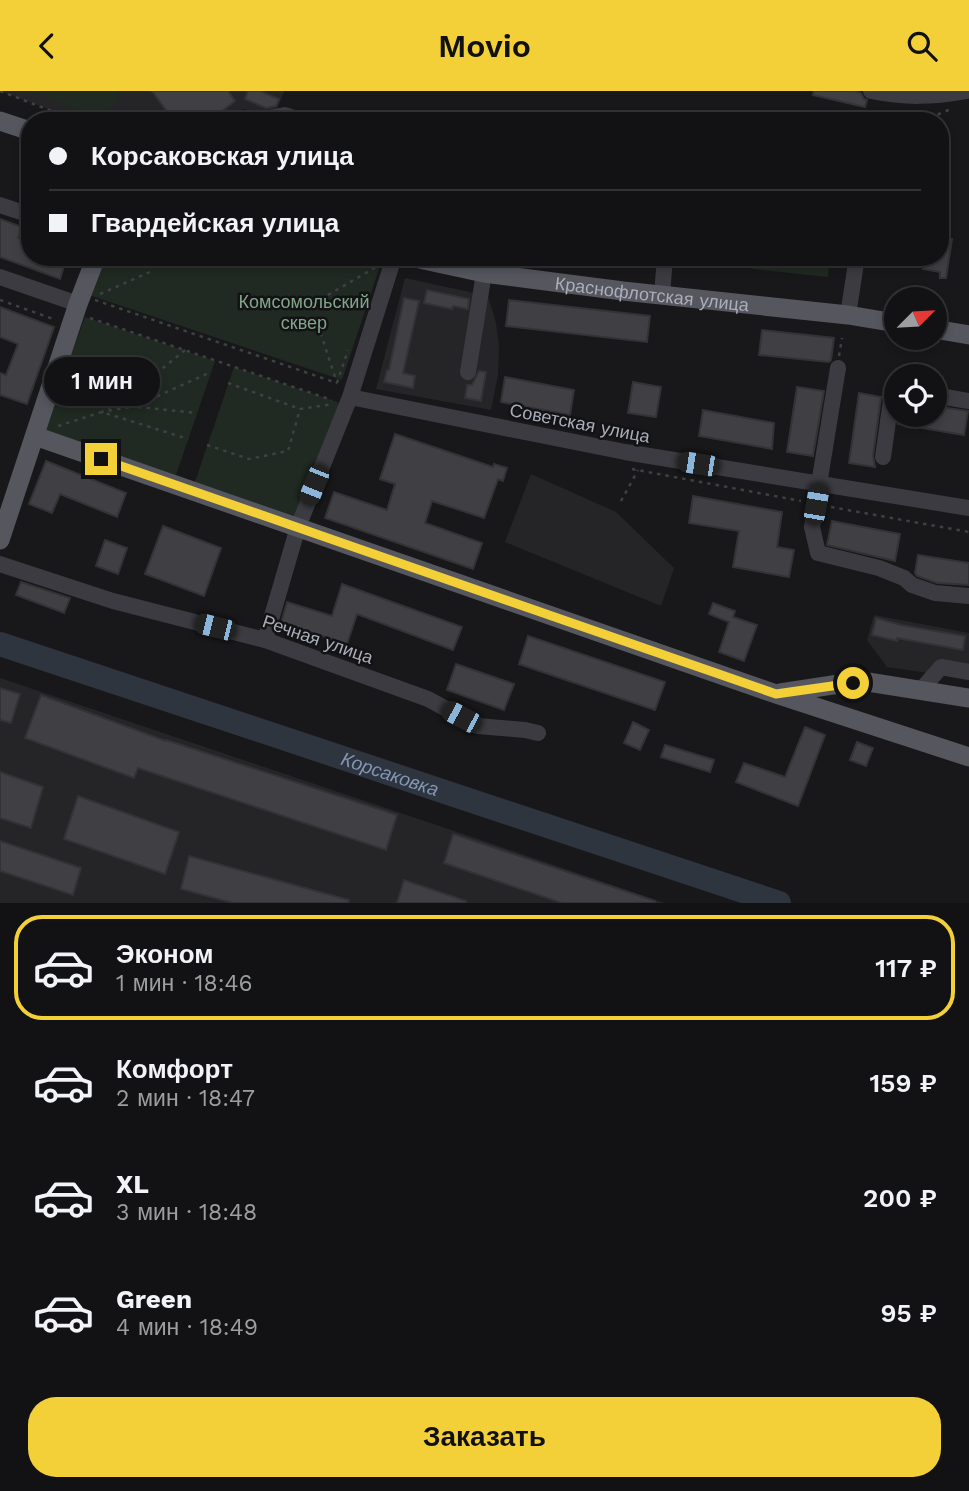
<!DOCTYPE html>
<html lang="ru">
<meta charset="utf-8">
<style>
:root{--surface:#121214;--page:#1f2022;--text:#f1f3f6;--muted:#9c9ea0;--line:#313234;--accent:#f3cf38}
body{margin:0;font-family:"Work Sans",sans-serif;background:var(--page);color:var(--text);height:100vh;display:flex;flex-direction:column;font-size:26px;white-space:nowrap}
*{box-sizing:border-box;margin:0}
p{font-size:23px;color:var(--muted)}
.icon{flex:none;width:38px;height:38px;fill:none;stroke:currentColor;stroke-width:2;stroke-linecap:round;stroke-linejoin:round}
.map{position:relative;height:812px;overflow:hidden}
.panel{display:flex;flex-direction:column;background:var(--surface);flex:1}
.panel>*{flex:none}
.top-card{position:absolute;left:21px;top:21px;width:928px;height:154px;border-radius:28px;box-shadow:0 4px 10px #0003,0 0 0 2px var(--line);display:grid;align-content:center;height:154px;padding:0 28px;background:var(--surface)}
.needle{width:46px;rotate:66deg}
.tools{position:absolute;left:884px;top:196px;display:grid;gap:14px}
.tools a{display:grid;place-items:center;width:63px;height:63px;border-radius:50%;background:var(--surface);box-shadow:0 4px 10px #0003,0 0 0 2px var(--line);font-size:35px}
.end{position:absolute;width:32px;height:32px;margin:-16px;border:9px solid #f3cf38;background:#111;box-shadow:0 0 0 4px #111}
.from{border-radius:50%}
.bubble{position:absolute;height:49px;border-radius:24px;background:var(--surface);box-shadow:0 4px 10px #0003,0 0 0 2px var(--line);font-size:23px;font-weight:600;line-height:49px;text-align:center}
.car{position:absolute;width:21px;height:42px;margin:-21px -10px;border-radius:9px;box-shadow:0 0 5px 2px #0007;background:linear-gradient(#222 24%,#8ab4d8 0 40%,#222 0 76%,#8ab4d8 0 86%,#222 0)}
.top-card b{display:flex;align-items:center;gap:24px;height:66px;font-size:26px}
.top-card b+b{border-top:2px solid var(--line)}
.top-card i{width:18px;height:18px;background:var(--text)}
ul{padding:12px 0 0;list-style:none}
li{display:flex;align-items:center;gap:21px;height:105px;margin:0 14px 10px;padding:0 14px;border:4px solid transparent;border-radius:28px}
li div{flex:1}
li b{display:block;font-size:26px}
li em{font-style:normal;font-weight:600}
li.selected{border-color:var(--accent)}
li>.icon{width:63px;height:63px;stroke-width:1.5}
.cta{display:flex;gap:14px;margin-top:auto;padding:14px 28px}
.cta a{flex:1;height:80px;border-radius:28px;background:var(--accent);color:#111;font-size:28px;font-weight:600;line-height:80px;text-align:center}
header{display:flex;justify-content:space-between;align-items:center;height:91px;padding:0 28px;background:var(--accent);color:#111;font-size:32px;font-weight:600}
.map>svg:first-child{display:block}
</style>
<header><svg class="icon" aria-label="back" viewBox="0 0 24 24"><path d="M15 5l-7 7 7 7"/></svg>Movio<svg class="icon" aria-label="search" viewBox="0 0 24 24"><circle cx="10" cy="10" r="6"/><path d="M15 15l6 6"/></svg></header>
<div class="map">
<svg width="969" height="812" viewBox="0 0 969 812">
<rect width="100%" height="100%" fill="#18181a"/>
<!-- built -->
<g fill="#252427">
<polygon points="0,0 284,0 284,1 274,25 242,18 231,30 80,30"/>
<polygon points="405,187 488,205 496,232 499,254 498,284 491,319 376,298"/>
<polygon points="531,383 616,421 674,477 661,515 505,451"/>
<polygon points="874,524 969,542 969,588 887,576 867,549"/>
<polygon points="0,587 475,747 665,812 0,812"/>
</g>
<!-- green -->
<g fill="#202922">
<polygon points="29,0 117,0 120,4 104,29"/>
<polygon points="102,166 353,166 380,175 342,289 89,204"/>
<polygon points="754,166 830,166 828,186 752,178"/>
<polygon points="85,226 215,270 176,384 44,339"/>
<polygon points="234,276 340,312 296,426 195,391"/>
</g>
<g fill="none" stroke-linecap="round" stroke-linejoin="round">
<!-- river -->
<path stroke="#2e353f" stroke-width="24" id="s1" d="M0 553 779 812"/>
</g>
<!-- building -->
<g fill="#404044" stroke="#333236" stroke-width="2">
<polygon points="152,0 228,0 235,10 209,30 174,30"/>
<polygon points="248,0 260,0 279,8 276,15 266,17 245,8"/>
<polygon points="814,0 854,0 861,2 864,8 867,9 865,16 813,4"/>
<polygon points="0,128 22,136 18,147 30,151 30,166 67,166 60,188 0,166"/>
<polygon points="940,146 952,148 946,187 940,187 940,181 923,178 925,166 940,166"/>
<polygon points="427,199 469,208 468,218 453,215 452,218 424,212"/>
<polygon points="404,207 419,210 403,282 415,285 413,297 384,291 387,279 389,279"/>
<polygon points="509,209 650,225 647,251 506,235"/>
<polygon points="0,216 54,236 27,313 0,304 0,282 6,284 18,253 0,246"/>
<polygon points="762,239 834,247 831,269 829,271 759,264"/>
<polygon points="479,280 486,281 481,310 465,307 467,294 472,294"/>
<polygon points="505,286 574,299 570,324 501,311"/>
<polygon points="633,291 661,296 656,326 628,322"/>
<polygon points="797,296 824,300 813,365 787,361"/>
<polygon points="859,302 881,306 873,365 875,376 849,372"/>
<polygon points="934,315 968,320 964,344 898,333 900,324 934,324"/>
<polygon points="703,319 774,332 772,358 699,345"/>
<polygon points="395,343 493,376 494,373 507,377 503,390 498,388 484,427 432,410 425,432 482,452 473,478 325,427 334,401 387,419 395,393 380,388"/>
<polygon points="46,370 126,402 117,426 60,403 52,422 29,413"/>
<polygon points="693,405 782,421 777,456 794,459 789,486 733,476 739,440 689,432"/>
<polygon points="832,430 900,443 895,470 827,454"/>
<polygon points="163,435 221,457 204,505 145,483"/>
<polygon points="105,449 127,457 118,483 96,475"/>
<polygon points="918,464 969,472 969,494 937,492 917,485 915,482"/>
<polygon points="21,491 70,507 64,522 16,504"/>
<polygon points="342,493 462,536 453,559 357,523 347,553 281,532 287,511 332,525"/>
<polygon points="713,512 735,520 733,526 757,534 744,570 719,561 729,531 709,523"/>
<polygon points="876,527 901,534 965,545 963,559 897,547 897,550 872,544"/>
<polygon points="528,545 665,591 655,619 519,573"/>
<polygon points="456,573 514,593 504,619 447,599"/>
<polygon points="0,597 20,603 11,632 0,629"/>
<polygon points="41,604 166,650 166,649 397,724 386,759 138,677 134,687 25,647"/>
<polygon points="633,631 649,639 640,659 624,652"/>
<polygon points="805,636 825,644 798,715 736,691 744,672 785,686"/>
<polygon points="857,651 873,657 866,675 850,669"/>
<polygon points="665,654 714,669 710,681 661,666"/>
<polygon points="0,681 43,696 31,737 0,727"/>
<polygon points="78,705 179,741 165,783 64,748"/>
<polygon points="453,743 655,810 655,812 562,812 444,772"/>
<polygon points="0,750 81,777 73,804 0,780"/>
<polygon points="189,765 349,809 348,812 233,812 181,798"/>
<polygon points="404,789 466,810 466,812 397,812"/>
</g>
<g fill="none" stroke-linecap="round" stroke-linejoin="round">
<!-- path -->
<g stroke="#3f4046" stroke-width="2.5" stroke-dasharray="3.5 5" stroke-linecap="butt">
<polyline points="0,0 77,30"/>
<polyline points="922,30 951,18"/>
<polyline points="20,55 30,59"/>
<polyline points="346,166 376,176"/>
<polyline points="100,203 150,181"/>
<polyline points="328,204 376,176"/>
<polyline points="0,209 56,229"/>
<polyline points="95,209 337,292"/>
<polyline points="90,227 332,309"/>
<polyline points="318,234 337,292"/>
<polyline points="185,259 131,303 102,321 136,315 211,281"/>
<polyline points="839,265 842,247"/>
<polyline points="78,267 124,290 131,303"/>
<polyline points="228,292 300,318"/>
<polyline points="337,292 348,259"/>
<polyline points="138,316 197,322"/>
<polyline points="58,335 102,321 188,348"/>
<polyline points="207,354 249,368 288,360 300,318 333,313"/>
<polyline points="632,378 801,410"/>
<polyline points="621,410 638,379"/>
<polyline points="831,416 969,441"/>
</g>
<!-- minor -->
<g stroke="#3b3b41" stroke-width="16">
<path d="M871 0C906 7 932 6 966 0"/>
<polyline points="255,30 285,24 303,30"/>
<polyline points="0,114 30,124"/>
<polyline points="0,186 78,213"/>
<polyline points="662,204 665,166"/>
<polyline points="848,224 857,166"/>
<polyline points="838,277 812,436 818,462 879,477 904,487 912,494 935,502 969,505"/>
<polyline points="468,281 484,182 485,166"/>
<polyline points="934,304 969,310"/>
<polyline points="350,306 625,361 969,417"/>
<polyline points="883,366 892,302 896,301"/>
<polyline points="0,473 113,510 265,549 428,608 478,635 525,639 538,642"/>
<polyline points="265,549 298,436 350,306 394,166"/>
<polyline points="921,599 941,576 969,581"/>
</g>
<!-- major -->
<g stroke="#55565e" stroke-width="19">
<polyline points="0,30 30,40"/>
<path id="s2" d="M410 166 484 182 623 200 848 224 896 232"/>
<polyline points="934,238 969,244"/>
<polyline points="35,345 776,603 969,666"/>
<polyline points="0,449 78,213 96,166"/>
<polyline points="780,602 839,593 868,591 969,607"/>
</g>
</g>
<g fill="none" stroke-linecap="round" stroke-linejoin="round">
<!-- route -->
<polyline stroke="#f3cf38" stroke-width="9" points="101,368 776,603 853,592"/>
</g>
<g text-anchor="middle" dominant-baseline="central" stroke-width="5" stroke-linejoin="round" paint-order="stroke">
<!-- street labels -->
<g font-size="18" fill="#aaadba" stroke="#131315">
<text stroke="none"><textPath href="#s2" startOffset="245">Краснофлотская улица</textPath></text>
<text transform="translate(580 332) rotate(11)">Советская улица</text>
<text transform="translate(318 548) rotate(19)">Речная улица</text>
</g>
<!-- park labels -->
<g font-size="18" fill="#82a589" stroke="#131315">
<text x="304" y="210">Комсомольский<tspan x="304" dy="21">сквер</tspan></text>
</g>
<!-- water labels -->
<g font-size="19" font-style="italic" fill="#8295b5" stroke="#131315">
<text stroke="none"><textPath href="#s1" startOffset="411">Корсаковка</textPath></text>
</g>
</g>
</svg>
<div class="tools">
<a><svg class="needle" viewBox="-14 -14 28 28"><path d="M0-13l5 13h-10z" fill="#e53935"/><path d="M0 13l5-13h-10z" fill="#9c9ea0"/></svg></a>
<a><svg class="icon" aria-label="locate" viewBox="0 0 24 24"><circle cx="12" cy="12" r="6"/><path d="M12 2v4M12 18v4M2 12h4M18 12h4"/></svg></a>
</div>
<i class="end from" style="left:853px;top:592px"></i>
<i class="end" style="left:101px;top:368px"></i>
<div class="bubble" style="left:44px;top:266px;width:116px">1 мин</div>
<i class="car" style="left:698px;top:373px;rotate:279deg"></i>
<i class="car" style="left:314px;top:394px;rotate:202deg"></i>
<i class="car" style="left:816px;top:413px;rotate:10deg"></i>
<i class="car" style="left:215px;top:536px;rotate:284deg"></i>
<i class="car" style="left:461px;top:626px;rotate:298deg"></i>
<div class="top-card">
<b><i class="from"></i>Корсаковская улица</b>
<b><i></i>Гвардейская улица</b>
</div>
</div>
<section class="panel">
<ul>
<li class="selected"><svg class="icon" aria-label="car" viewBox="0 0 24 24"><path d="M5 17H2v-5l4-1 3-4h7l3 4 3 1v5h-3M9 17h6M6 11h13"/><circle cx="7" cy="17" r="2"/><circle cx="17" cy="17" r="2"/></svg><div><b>Эконом</b><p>1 мин · 18:46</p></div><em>117 ₽</em></li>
<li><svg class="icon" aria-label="car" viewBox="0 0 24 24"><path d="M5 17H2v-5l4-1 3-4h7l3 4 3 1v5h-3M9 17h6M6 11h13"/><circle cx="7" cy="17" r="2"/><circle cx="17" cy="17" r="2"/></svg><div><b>Комфорт</b><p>2 мин · 18:47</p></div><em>159 ₽</em></li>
<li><svg class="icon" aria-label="car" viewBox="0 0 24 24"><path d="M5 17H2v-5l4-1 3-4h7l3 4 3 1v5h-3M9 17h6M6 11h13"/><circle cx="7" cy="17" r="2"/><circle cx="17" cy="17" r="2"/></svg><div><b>XL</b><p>3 мин · 18:48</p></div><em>200 ₽</em></li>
<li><svg class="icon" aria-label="car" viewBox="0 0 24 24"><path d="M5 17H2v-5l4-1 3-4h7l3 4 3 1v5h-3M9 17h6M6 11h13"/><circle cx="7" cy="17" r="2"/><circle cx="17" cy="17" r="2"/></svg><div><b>Green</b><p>4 мин · 18:49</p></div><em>95 ₽</em></li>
</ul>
<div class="cta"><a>Заказать</a></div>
</section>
